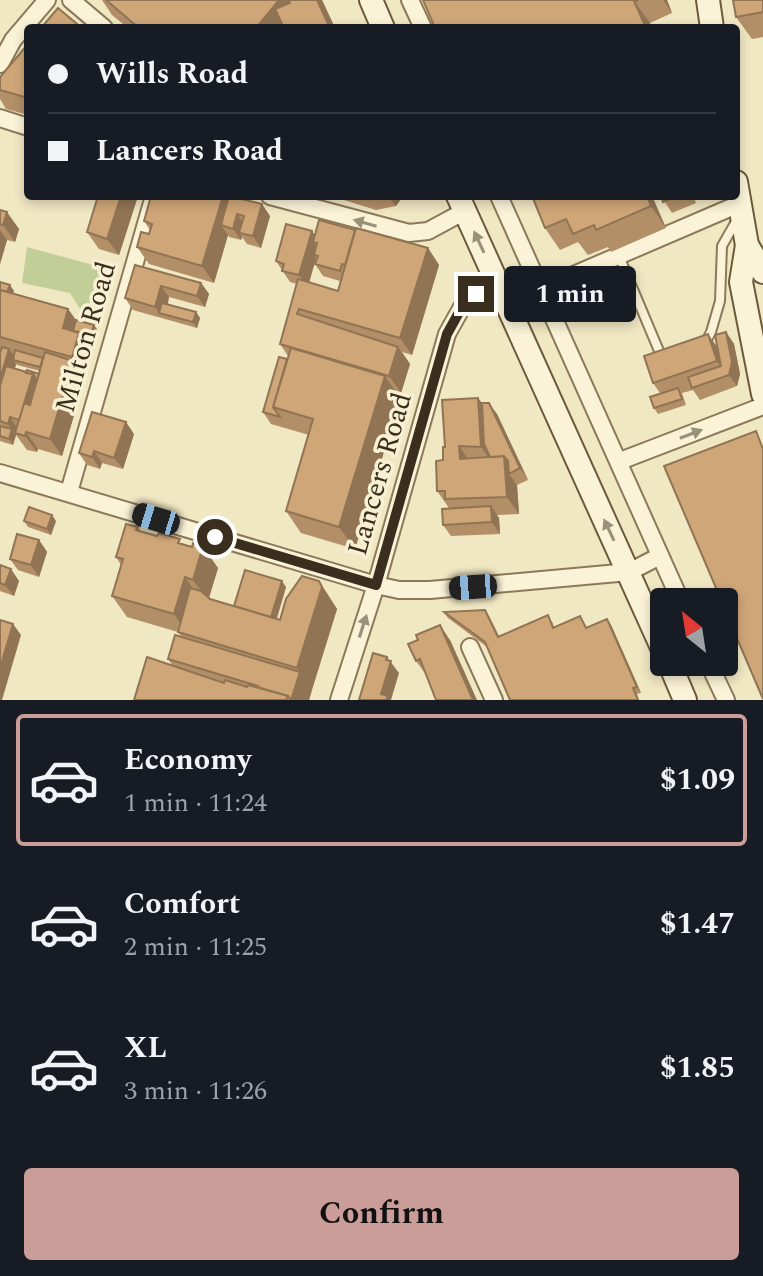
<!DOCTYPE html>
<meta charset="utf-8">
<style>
:root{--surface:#171b24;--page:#242831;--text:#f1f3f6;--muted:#9ea1a6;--line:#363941;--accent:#cb9d99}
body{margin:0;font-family:Spectral,serif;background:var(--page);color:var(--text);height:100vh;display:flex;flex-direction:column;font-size:30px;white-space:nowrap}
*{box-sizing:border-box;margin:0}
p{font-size:26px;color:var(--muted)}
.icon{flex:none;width:44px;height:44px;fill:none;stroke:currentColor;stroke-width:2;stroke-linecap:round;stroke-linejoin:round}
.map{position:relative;height:700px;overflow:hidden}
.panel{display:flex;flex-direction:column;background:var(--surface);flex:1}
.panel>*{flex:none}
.banner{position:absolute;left:24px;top:24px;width:716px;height:176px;border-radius:8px;box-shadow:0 4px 12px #0003;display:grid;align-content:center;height:176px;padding:0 24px;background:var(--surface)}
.needle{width:52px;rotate:330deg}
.fabs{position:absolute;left:650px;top:588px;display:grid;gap:16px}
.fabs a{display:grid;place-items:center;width:88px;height:88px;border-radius:8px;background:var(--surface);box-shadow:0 4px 12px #0003;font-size:40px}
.end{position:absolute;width:36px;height:36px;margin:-18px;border:10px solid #3a2f1e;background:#fff;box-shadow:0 0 0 4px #fff}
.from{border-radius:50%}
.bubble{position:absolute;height:56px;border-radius:8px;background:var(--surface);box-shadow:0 4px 12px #0003;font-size:26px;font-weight:700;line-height:56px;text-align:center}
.car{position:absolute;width:24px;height:48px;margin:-24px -12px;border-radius:10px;box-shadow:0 0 6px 2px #0007;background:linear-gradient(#222 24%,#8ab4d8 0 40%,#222 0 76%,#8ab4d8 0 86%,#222 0)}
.banner b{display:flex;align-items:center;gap:28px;height:76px;font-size:30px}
.banner b+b{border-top:2px solid var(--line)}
.banner i{width:20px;height:20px;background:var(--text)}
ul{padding:14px 0 0;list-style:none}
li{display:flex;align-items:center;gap:24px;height:132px;margin:0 16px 12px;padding:0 8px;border:4px solid transparent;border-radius:8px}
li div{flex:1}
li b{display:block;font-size:30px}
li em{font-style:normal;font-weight:700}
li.active{border-color:var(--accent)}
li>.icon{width:72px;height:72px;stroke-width:1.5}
.primary-button{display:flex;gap:16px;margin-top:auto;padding:16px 24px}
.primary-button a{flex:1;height:92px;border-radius:8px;background:var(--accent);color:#111;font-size:32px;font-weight:700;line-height:92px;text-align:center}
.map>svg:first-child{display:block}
</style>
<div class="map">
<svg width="763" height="700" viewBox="0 0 763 700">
<rect width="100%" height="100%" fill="#f0e7c3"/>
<!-- green -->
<polygon fill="#c2ce97" points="27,247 115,271 102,308 80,309 70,293 22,283"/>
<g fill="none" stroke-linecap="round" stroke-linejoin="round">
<defs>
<g id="lane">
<polyline points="619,256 662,358"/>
<polyline points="704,345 711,332 720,301 722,246 738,218"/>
</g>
<g id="street">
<polyline points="71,0 104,28"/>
<polyline points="410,0 423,28"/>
<polyline points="0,64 13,40 47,0"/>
<polyline points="0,118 28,127"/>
<polyline points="270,196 409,233 428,231 465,211"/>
<polyline points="499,196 681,602"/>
<polyline points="541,289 739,204"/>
<polyline points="620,461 763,406"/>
<polyline points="0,473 376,585 399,590 430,590 629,572 660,556"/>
<polyline points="69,492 154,196"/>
<polyline points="470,647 494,700"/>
<polyline points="708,662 726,700"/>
<polyline points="339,700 376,585 447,334 462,307 497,280"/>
</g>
<g id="secondary">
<polyline points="371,0 383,28"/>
<polyline points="708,0 712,28"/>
<polyline points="736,182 747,245 763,272"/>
<polyline points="458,196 664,652"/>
<polyline points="747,245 741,282 763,394"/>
<polyline points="669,662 685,700"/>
</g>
</defs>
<!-- lane casing -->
<use href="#lane" stroke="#8b7959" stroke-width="12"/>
<!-- street casing -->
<use href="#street" stroke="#8b7959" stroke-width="20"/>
<!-- secondary casing -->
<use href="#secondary" stroke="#6d5a3c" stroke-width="26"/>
<!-- lane -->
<use href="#lane" stroke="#faf3d7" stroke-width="8"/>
<!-- street -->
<use href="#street" stroke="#faf3d7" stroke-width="16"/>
<!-- secondary -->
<use href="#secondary" stroke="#faf3d7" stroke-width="22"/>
</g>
<!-- wall -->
<g fill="#b28f67" fill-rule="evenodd">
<polygon points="102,0 322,0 335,28 128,28 112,15"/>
<polygon points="423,0 667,0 672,13 650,23 652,28 435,28"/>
<polygon points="763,0 763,37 752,39 736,17"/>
<polygon points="28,44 28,115 6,109 0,99 0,77"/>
<polygon points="98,196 138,196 119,255 99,249 87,232"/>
<polygon points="151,196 270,216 261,248 247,244 242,237 241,240 229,237 228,235 214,283 149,264 137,247 149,234 150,230 144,221"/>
<polygon points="331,196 403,196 396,206 376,210"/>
<polygon points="532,196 652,196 666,228 611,252 608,247 588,255 578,242 560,250 545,228"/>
<polygon points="661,196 693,196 696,203 672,213"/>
<polygon points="0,210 19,229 15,242 7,240 0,264"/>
<path d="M355 230 428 248 439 265 412 355 402 352 410 364 401 393 395 391 400 398 355 549 301 533 286 511 309 435 271 424 263 412 288 356 280 344 297 284 290 282 276 261 312 231 315 236ZM316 258 317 259 315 264 323 276 340 281 338 291 309 282Z"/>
<polygon points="135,265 201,283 209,294 205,307 169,297 168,304 196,312 200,318 197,328 133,310 125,298"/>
<path d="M0 282 14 291 13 294 68 309 76 320 94 325 98 331 95 339 82 337 90 350 84 374 82 373 85 378 62 456 38 449 37 452 27 450 16 435 13 445 0 441ZM16 364 17 365 40 371 39 374 26 373 15 369Z"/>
<polygon points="626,283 631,294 609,304 605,298"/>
<polygon points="726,332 734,344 740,374 737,386 700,400 693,390 682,393 686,405 658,414 654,408 660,393 653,383 717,348"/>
<polygon points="478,398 482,403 497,414 528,480 517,485 519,514 497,515 499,518 500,534 451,536 443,525 449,508 437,491 445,447"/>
<polygon points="134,434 123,469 102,463 100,469 87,465 79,453"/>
<polygon points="24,521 56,521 51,535 28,527"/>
<polygon points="138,527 141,531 183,544 218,568 209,598 234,606 286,587 277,619 280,620 319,581 337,609 309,700 134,700 173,666 168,659 181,636 178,632 127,617 112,596 121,565 116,557"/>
<polygon points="39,540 47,552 39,577 18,570 10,559"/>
<polygon points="0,565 19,581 14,596 0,591"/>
<polygon points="444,612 489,616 499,636 552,621 554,627 580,616 587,628 611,625 641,693 637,694 639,700 510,700 487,647 448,618"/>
<polygon points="440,625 451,642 427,676 416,661 418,640"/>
</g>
<!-- shaded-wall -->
<g fill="#917454">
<polygon points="279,0 291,0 289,28 256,28"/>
<polygon points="317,0 322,0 335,28 330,28"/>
<polygon points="663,0 667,0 672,13"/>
<polygon points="634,1 650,23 652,28 646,28"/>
<polygon points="121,196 138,196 119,255 107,239"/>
<polygon points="223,196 229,196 221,225 228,235 214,283 202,266"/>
<polygon points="388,196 403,196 396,206"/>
<polygon points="647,196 652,196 666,228 651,206"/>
<polygon points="262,204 270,216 261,248 253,236"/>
<polygon points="7,212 19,229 15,242 3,225"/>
<polygon points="237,214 246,226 239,233 242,237 241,240 233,229"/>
<polygon points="0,230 7,240 0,264"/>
<polygon points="312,231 320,243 313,242 318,249 314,255 316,258 308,287 299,275"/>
<polygon points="428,248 439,265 412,355 400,338"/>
<polygon points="201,283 209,294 205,307 197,296"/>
<polygon points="10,285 14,291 9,306 5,301"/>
<polygon points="161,286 169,297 165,314 159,313 164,319 155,307"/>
<polygon points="68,309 80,326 73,331 77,336 63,328"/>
<polygon points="196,312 200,318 197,328 193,322"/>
<polygon points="94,325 98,331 95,339 91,334"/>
<polygon points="726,332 734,344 740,374 737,386 729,375"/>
<polygon points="79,333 90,350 84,374 72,357"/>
<polygon points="708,334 720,351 729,378 717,361"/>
<polygon points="398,347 410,364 401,393 389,376"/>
<polygon points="9,349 17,360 13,360 16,364 0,417 0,379"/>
<polygon points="73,361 85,378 62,456 50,439"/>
<polygon points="33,374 41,386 19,420"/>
<polygon points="385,376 400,398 355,549 339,527"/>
<polygon points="478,398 490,415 493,464 481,447"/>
<polygon points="489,403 497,414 528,480 520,468"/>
<polygon points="10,417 18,429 15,433 16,435 8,424"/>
<polygon points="126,422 134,434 123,469 114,458"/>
<polygon points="12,429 16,435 13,445 9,439"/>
<polygon points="26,432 38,449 37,452 25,436"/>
<polygon points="459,446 471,463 460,459"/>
<polygon points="94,451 102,463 100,469 92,457"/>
<polygon points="504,456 515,471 509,474 517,485 519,514 507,497"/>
<polygon points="491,506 499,518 500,534 492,522"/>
<polygon points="52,515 56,521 51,535 47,529"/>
<polygon points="39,540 47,552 39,577 31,565"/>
<polygon points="203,546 218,568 208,601 193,580"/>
<polygon points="11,569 19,581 14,596 5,585"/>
<polygon points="185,577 200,599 189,636 174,614"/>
<polygon points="282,581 286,587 274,626 270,620"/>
<polygon points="319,581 337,609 312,689 297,668"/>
<polygon points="607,619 611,625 641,693 637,687"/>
<polygon points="13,624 21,635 2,700 0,700 0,668"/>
<polygon points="440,625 451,642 477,700 473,700"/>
<polygon points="387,657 399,673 391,700 386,700 381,694"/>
<polygon points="300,672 312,689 309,700 291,700"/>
</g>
<!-- building -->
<g fill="#cfa678" stroke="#917454" stroke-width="2">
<polygon points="106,0 279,0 256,28 139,28"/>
<polygon points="289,0 317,0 330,28 284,28 275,9 290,3"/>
<polygon points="423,0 638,0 634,1 646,28 435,28"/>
<polygon points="733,0 763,0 763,12 736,17"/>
<polygon points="58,8 82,28 41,28"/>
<polygon points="28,44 28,98 0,90 0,77"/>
<polygon points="98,196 121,196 107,239 87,232"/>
<polygon points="151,196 223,196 202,266 137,247 141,232 149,234 152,224 144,221"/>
<polygon points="229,196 262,204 253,236 239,233 244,216 237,214 233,229 221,225"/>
<polygon points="532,196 647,196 651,206 596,230 594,225 573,234 566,219 545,228"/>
<polygon points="661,196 676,196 663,202"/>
<polygon points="0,210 7,212 3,225 0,224"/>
<polygon points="319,220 355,230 345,265 342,264 340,271 315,264 318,256 314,255 317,243 313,242"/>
<polygon points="286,224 312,231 299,275 282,271 284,264 276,261"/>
<polygon points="356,228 428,248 400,338 299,309 297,314 398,347 389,376 280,344 298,279 338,291"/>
<polygon points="135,265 201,283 197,296 161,286 155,307 125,298"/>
<polygon points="622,278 626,288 605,298 600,287"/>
<polygon points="0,282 10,285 7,292 0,290"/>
<polygon points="0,290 68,309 63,328 79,333 72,357 0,337"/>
<polygon points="162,303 196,312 193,322 159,313"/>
<polygon points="76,320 94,325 91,334 73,331"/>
<polygon points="726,332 732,362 729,375 692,388 688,377 721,366 715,335"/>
<polygon points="708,334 717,361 653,383 644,356"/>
<polygon points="2,347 9,349 0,379 0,353"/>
<polygon points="291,348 385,376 339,527 286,511 313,419 273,407"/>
<polygon points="15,350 43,358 40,367 13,360"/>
<polygon points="45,352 73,361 50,439 26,432 25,436 15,433 24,403 30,405"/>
<polygon points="279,357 287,359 273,407 280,417 263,412"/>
<polygon points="6,366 33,374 19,420 10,417 8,424 0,421 0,386"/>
<polygon points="27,370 39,374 37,380 33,374 26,373"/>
<polygon points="678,388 682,399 654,408 650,397"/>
<polygon points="478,398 481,447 459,446 460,459 504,456 507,497 445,499 445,491 437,491 436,461 443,460 443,447 445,447 442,400"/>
<polygon points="482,403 489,403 520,468 509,474 508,461 504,456 490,457 484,444"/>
<polygon points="92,412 126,422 114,458 94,451 92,457 79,453"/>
<polygon points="0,426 12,429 9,439 0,436"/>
<polygon points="756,431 763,449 763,699 724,608 724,602 722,602 664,466"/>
<polygon points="491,506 492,522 443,525 442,509"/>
<polygon points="29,507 52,515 47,529 24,521"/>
<polygon points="126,524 138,527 136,530 157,536 159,533 180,539 178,543 192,547 193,543 203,546 193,580 185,577 174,614 112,596 123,559 116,557"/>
<polygon points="17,534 39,540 31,565 10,559"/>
<polygon points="0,565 11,569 5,585 0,583"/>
<polygon points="245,570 282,581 271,617 234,606"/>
<polygon points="302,576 319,581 322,587 297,668 178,632 190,588 201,591 210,599 280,620 286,599"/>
<polygon points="485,610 498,637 548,615 553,628 580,616 586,628 607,619 637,687 633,688 638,700 510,700 485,642 444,612"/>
<polygon points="0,620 13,624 0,668"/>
<polygon points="440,625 473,700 436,700 420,659 416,661 408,644 418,640 416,635"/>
<polygon points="175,635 300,672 291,700 288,696 257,687 258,686 168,659"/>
<polygon points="373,653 387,657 386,660 391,661 381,694 388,696 386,700 359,700"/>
<polygon points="147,657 224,683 225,680 247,687 248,685 288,696 286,700 134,700"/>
</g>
<!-- one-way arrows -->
<defs><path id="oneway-solid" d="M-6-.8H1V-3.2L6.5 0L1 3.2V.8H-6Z" transform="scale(2)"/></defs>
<g fill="#9a917a">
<use href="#oneway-solid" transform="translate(365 223) rotate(-164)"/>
<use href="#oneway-solid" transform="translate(479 242) rotate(-115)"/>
<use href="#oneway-solid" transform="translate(691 434) rotate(-21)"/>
<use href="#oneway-solid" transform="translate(609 530) rotate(-115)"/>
<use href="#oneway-solid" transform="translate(363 626) rotate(-72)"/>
</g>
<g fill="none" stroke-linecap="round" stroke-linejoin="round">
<!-- route -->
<polyline stroke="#3a2f1e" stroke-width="10" points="215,537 376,585 447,334 462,307 476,294"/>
</g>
<g text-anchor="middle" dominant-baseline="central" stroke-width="7" stroke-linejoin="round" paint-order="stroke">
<!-- street labels -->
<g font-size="28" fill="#3a2f1e" stroke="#f7f0d3">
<text transform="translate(86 337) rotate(-74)">Milton Road</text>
<text transform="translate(380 474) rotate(-74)">Lancers Road</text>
</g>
</g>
</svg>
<div class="fabs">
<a><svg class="needle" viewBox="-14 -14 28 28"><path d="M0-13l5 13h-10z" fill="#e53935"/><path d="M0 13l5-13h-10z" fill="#9ea1a6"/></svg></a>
</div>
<i class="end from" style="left:215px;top:537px"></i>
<i class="end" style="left:476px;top:294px"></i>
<div class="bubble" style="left:504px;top:266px;width:132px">1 min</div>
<i class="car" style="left:156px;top:519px;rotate:287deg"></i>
<i class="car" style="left:473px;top:587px;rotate:266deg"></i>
<div class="banner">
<b><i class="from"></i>Wills Road</b>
<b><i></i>Lancers Road</b>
</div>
</div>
<section class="panel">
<ul>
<li class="active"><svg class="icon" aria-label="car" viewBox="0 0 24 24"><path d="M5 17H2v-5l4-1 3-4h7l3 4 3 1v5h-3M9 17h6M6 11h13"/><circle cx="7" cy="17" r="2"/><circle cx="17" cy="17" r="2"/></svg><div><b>Economy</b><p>1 min · 11:24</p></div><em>$1.09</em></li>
<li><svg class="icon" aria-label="car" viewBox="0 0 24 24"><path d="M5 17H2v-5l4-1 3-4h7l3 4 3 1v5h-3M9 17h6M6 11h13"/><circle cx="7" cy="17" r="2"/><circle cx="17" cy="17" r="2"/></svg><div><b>Comfort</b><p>2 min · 11:25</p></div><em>$1.47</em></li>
<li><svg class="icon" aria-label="car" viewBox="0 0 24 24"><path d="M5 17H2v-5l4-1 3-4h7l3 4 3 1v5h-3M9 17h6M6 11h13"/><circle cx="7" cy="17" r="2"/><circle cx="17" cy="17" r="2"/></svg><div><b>XL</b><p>3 min · 11:26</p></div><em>$1.85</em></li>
</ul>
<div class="primary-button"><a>Confirm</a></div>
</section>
